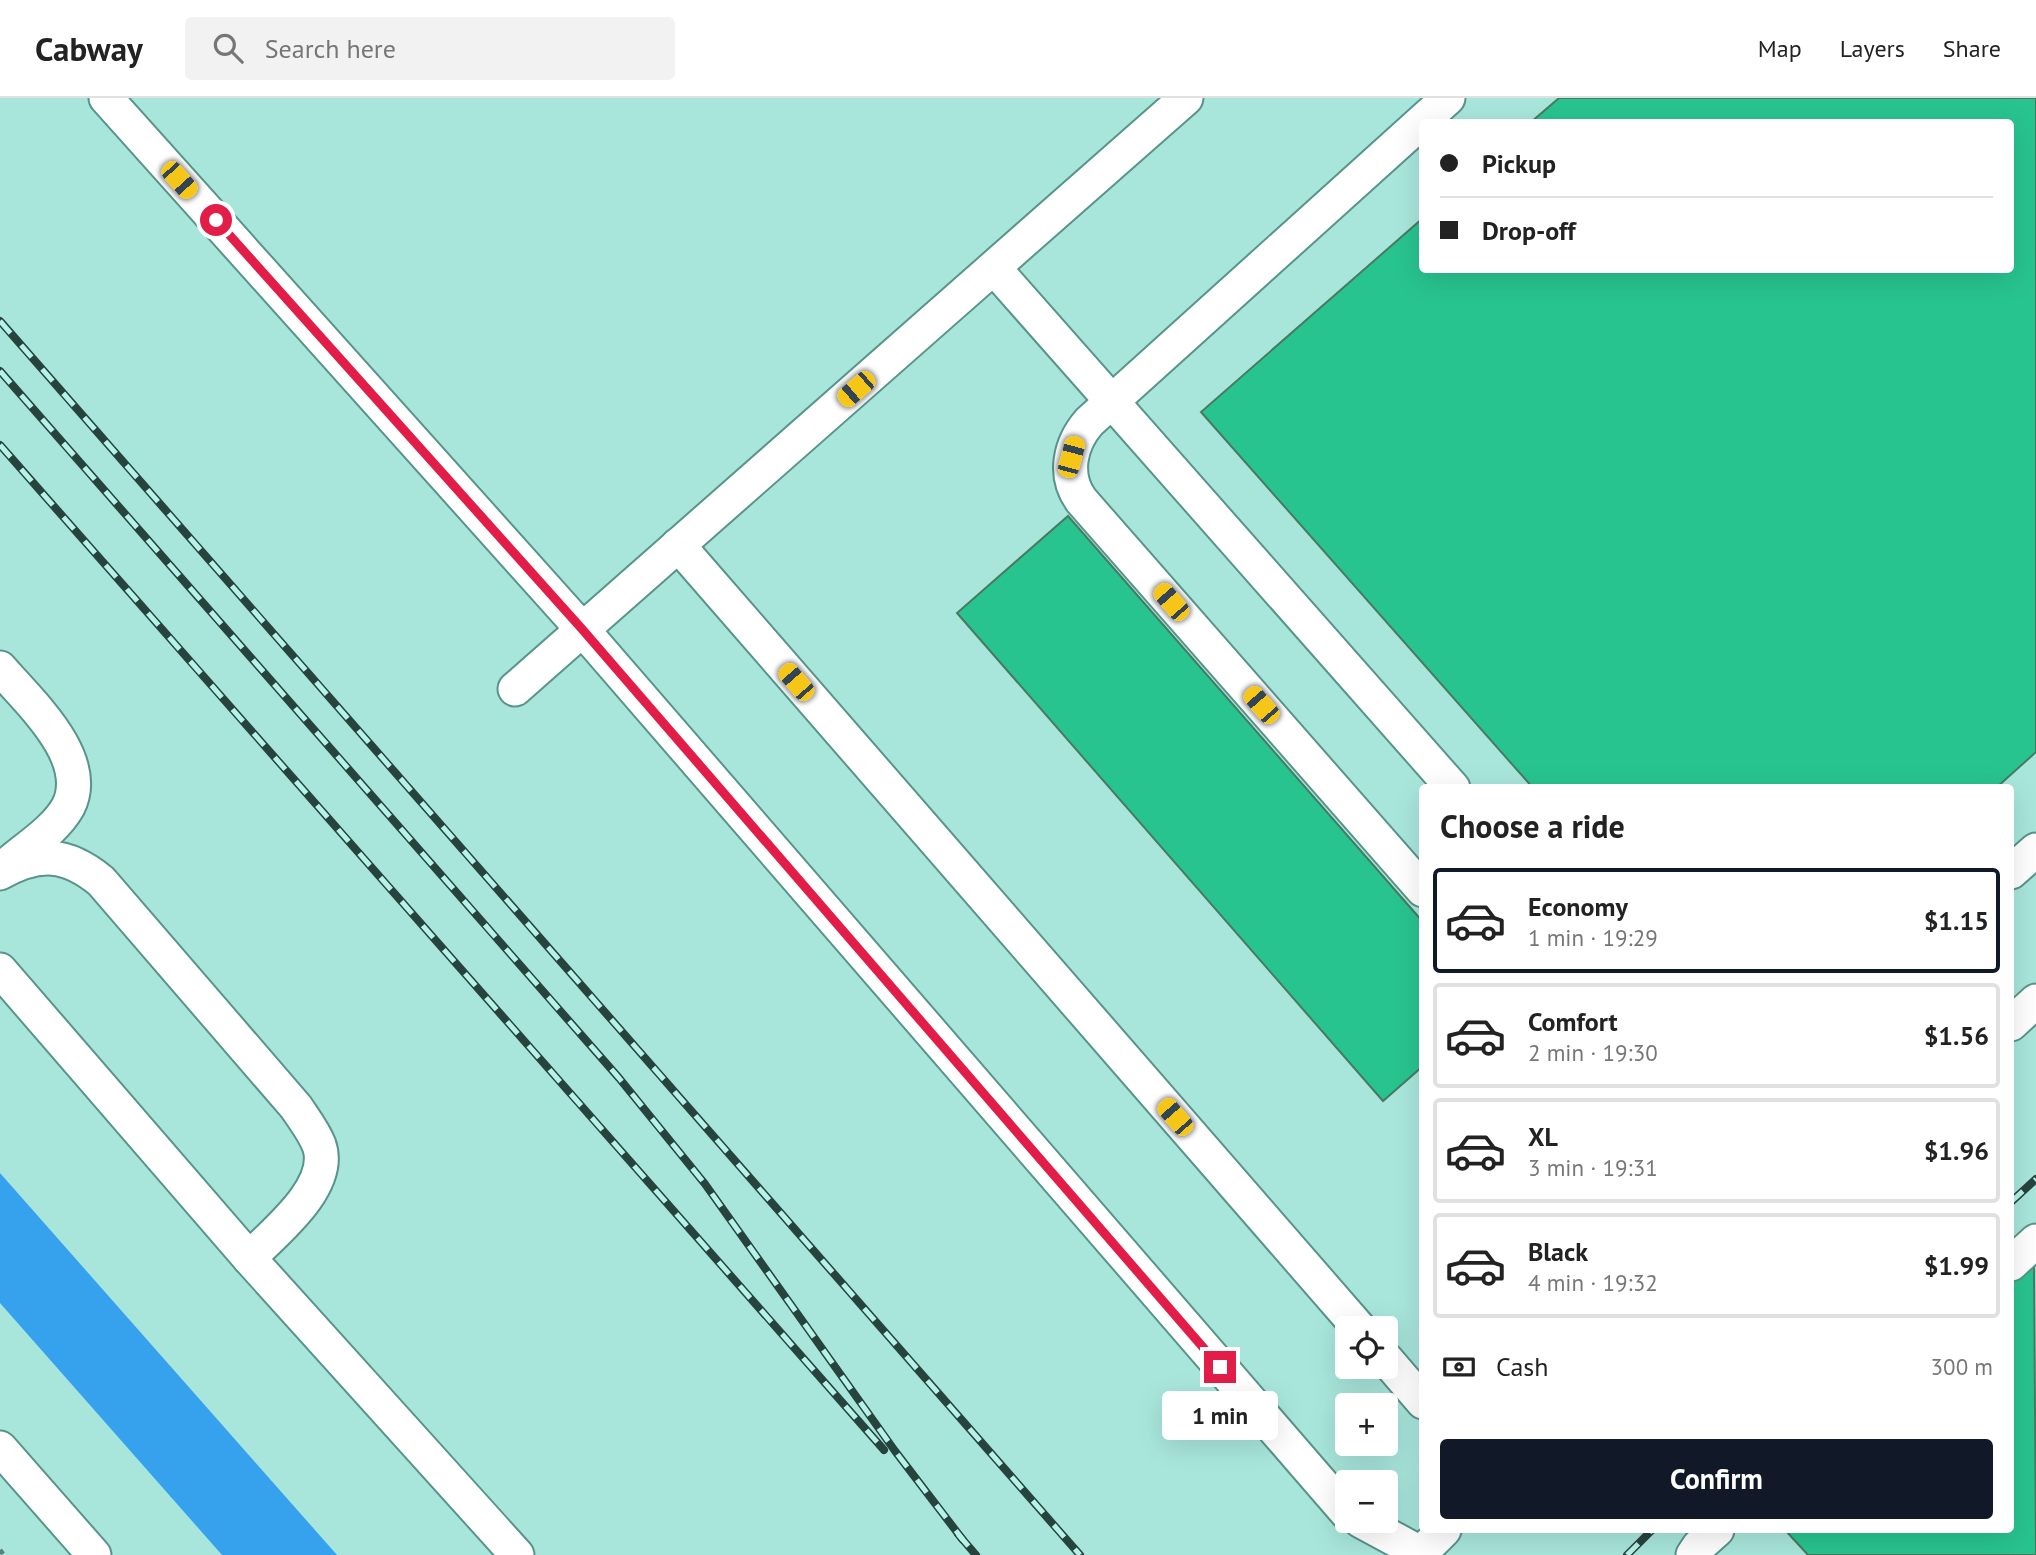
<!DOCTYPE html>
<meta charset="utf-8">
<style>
:root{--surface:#fff;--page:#f2f2f2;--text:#222;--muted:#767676;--line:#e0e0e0;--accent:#111827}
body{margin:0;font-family:"PT Sans",sans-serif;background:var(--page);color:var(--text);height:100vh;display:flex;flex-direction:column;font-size:26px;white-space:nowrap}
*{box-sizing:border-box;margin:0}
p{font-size:23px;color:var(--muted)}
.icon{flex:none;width:38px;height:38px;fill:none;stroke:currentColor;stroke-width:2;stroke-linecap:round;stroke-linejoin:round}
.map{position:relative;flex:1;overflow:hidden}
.panel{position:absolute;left:1419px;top:686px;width:595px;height:749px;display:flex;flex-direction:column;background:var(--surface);border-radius:7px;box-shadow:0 7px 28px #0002}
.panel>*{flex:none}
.hud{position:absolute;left:1419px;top:21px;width:595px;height:154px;border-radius:7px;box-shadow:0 7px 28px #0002;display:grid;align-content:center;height:154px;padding:0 21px;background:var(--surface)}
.tools{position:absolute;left:1335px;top:1218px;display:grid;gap:14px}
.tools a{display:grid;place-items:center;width:63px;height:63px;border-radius:7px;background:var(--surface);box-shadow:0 7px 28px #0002;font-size:35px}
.end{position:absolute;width:32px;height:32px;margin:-16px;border:9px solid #e11d48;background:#fff;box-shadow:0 0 0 4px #fff}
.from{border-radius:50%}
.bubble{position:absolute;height:49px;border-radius:7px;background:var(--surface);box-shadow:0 7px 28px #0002;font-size:23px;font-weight:700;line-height:49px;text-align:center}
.car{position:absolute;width:21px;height:42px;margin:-21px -10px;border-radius:9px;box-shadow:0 0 5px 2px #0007;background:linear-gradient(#f5c518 24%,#345 0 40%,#f5c518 0 76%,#345 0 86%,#f5c518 0)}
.hud b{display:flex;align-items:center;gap:24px;height:66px;font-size:26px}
.hud b+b{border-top:2px solid var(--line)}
.hud i{width:18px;height:18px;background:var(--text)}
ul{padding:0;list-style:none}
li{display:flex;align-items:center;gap:21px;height:105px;margin:0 14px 10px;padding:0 7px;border:4px solid var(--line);border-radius:7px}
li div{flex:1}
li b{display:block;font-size:26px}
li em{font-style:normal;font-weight:700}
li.current{border-color:var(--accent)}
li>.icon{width:63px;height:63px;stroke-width:1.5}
h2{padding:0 21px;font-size:32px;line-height:84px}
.pay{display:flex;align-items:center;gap:18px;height:77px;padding:0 21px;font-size:26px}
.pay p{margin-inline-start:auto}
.primary-button{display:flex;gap:14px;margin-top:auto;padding:14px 21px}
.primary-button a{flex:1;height:80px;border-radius:7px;background:var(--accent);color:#fff;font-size:28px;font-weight:700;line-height:80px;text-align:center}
header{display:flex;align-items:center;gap:42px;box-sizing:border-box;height:98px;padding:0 35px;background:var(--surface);border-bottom:2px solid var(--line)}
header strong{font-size:33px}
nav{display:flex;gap:38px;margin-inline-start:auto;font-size:24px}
.search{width:490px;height:63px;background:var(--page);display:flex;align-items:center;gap:18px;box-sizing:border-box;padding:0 24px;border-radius:7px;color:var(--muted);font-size:26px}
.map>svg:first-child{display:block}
</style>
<header>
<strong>Cabway</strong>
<div class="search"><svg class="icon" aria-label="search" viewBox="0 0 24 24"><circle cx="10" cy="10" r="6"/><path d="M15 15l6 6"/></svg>Search here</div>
<nav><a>Map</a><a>Layers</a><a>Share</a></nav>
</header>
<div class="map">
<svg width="2036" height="1457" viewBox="0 0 2036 1457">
<rect width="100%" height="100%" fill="#a8e6dc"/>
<!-- water -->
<polygon fill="#36a1ed" points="0,1075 337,1457 222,1457 0,1205"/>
<!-- building -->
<g fill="#28c48f" stroke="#487963" stroke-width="2">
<polygon points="1559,0 2036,0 2036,654 1996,690 1533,690 1201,314 1423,120 1423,172 2011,172 2011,24 1531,24"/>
<polygon points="1068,418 1423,824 1423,968 1383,1003 957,515"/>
<polygon points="2034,1165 2036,1457 1808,1457 1785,1432 2011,1432 2011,1186"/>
</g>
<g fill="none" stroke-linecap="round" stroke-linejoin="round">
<defs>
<g id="minor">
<polyline points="106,0 582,531 1348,1416"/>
<polyline points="994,170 1453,690"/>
<polyline points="678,447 1359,1230"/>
<path d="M0 570C28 603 93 660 68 709 55 732 29 748 9 765"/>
<polyline points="515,591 1186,0"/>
<polyline points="2011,774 2036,752"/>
<path d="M0 775C39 753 67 755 101 783L296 1009C304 1021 314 1034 319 1047 334 1088 274 1135 249 1160"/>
<path d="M1423 792 1081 402C1063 377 1070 346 1089 324L1448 0"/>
<polyline points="0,872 249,1160 517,1457"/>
<polyline points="2011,926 2036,903"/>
<polyline points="2011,1166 2036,1143"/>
<polyline points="1386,1261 1423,1304"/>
<polyline points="0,1350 94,1457"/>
<polyline points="1361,1423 1424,1457"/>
<polyline points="1419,1457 1444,1432"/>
<polyline points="1693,1457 1699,1448 1717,1432"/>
</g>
</defs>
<!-- minor casing -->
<use href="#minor" stroke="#58948b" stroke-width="37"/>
<!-- path -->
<polyline stroke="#58827b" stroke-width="4.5" stroke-dasharray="5 3.5" stroke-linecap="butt" points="0,1452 4,1457"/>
<!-- minor -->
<use href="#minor" stroke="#fff" stroke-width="33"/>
<defs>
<g id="rail">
<polyline points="0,223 1080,1457"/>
<polyline points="0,273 619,980 705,1086 895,1353 963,1442"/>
<polyline points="0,347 884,1352"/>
<polyline points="2011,1104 2036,1081"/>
<polyline points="958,1436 976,1457"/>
<polyline points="1627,1457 1652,1432"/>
</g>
</defs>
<!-- rail casing -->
<use href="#rail" stroke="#27433e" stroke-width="8"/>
<!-- rail -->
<use href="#rail" stroke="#b5f3e9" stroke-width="5" stroke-dasharray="16" stroke-linecap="butt"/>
</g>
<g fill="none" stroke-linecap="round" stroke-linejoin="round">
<!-- route -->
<polyline stroke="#e11d48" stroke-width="9" points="216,122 582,531 1220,1269"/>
</g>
</svg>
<div class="tools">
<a><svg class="icon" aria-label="locate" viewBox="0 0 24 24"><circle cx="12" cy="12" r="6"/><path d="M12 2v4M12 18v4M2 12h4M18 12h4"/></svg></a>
<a>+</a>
<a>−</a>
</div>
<i class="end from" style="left:216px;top:122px"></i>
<i class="end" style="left:1220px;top:1269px"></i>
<div class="bubble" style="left:1162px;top:1293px;width:116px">1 min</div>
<i class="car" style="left:179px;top:82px;rotate:138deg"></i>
<i class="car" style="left:856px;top:291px;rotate:229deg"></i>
<i class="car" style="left:1071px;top:359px;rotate:15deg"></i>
<i class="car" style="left:1171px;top:504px;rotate:319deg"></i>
<i class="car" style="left:796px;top:584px;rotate:319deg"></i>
<i class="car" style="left:1261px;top:607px;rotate:319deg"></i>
<i class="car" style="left:1175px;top:1019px;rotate:319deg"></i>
<div class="hud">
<b><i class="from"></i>Pickup</b>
<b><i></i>Drop-off</b>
</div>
<section class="panel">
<h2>Choose a ride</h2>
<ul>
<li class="current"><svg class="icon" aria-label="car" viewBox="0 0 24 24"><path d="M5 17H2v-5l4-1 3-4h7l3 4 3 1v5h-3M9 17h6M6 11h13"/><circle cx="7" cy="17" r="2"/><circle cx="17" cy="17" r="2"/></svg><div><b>Economy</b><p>1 min · 19:29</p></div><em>$1.15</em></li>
<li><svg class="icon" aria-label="car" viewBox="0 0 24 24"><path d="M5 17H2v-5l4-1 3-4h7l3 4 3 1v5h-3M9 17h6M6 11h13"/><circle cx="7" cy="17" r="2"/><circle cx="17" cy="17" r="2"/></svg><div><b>Comfort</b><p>2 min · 19:30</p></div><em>$1.56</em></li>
<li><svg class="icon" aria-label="car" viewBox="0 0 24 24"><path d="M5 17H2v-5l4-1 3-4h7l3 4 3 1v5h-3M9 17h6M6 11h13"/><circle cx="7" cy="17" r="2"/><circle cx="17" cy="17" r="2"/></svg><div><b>XL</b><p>3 min · 19:31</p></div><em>$1.96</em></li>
<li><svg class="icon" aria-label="car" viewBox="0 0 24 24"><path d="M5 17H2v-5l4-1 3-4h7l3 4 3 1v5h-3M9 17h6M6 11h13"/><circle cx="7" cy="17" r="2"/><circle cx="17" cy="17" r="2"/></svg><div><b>Black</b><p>4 min · 19:32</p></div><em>$1.99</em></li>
</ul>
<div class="pay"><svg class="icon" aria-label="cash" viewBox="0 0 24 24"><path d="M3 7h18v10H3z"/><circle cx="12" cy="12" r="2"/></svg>Cash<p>300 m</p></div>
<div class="primary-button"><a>Confirm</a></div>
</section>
</div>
